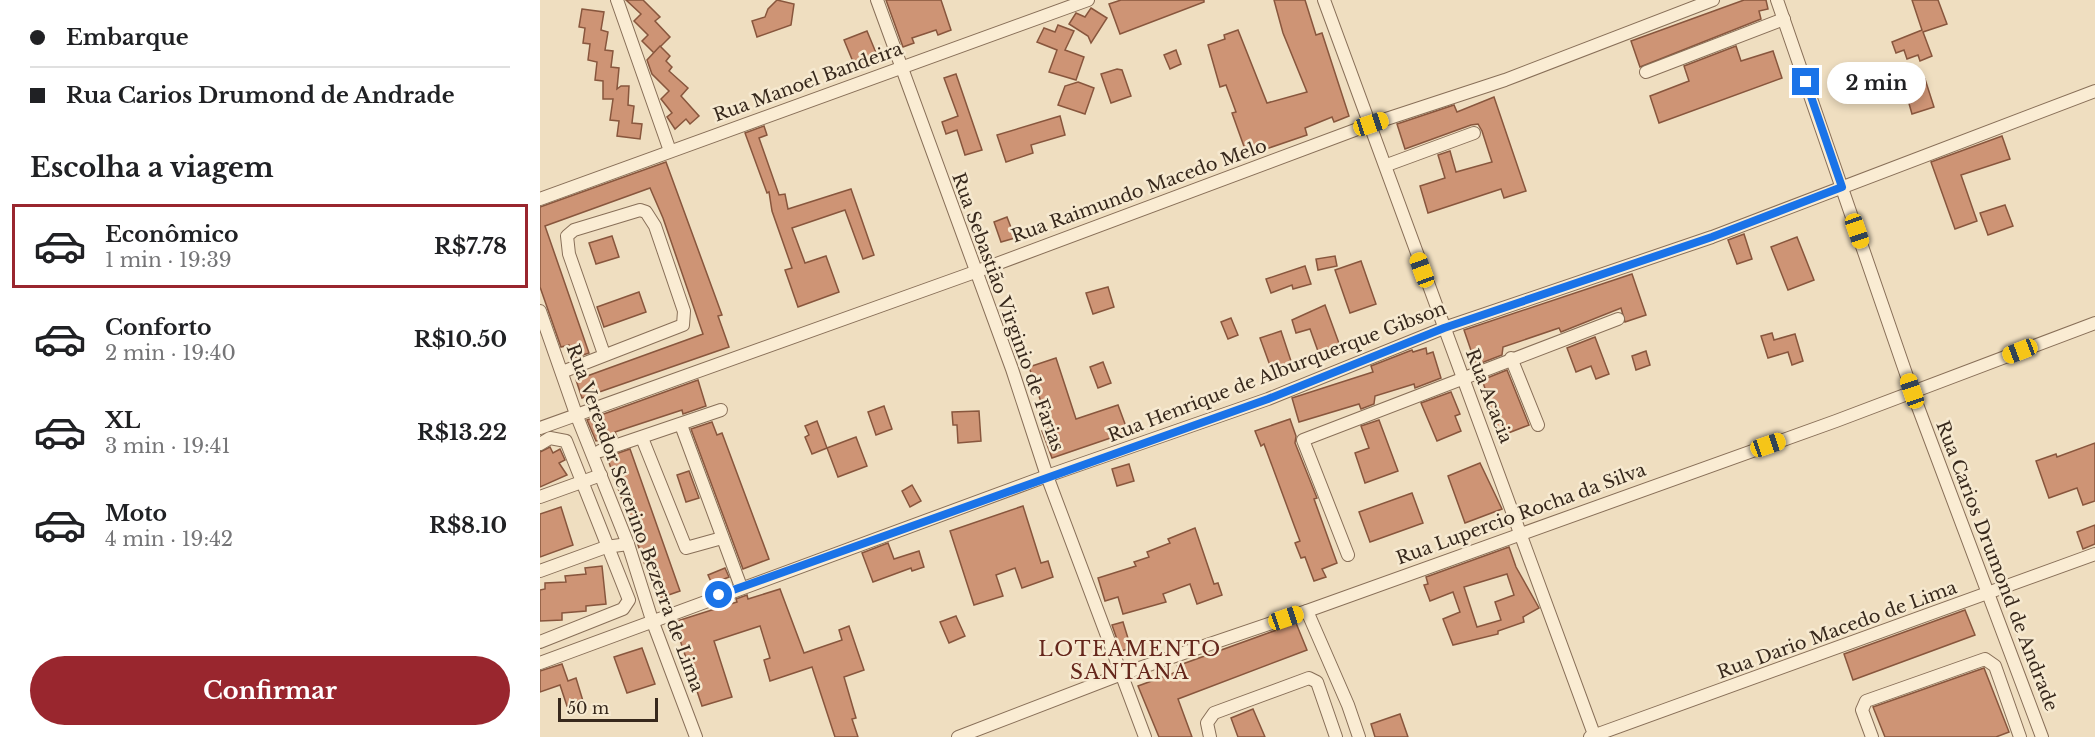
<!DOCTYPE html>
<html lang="pt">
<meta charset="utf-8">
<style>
:root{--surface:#fff;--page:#f6f6f6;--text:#202124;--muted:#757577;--line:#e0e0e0;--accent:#99262e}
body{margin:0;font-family:"Libre Baskerville",serif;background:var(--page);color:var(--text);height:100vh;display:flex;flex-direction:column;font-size:22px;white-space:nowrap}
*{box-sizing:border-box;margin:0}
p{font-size:20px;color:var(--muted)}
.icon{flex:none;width:33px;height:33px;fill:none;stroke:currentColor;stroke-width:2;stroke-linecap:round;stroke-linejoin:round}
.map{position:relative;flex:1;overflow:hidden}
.panel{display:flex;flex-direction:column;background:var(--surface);width:540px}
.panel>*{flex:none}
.top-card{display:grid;align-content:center;height:132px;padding:0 30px;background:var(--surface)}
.scale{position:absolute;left:18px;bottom:15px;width:100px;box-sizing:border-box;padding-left:6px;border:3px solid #37281c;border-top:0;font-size:16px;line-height:21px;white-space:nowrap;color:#37281c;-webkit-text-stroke:4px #f6e9d0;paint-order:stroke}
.end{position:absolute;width:27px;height:27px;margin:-14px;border:8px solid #1a73e8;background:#fff;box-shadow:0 0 0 3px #fff}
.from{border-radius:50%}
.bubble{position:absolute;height:42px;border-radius:21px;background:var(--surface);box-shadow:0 3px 9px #0003;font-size:20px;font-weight:700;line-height:42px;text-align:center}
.car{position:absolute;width:18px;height:36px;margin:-18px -9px;border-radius:8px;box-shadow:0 0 4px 2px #0007;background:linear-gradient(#f5c518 24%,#345 0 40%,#f5c518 0 76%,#345 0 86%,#f5c518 0)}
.top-card b{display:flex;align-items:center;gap:21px;height:57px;font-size:22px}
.top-card b+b{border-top:2px solid var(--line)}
.top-card i{width:15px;height:15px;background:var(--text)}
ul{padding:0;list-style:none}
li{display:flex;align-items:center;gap:18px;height:84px;margin:0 12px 9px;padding:0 18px;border:3px solid transparent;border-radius:0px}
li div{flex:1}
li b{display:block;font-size:22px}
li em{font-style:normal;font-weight:700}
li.selected{border-color:var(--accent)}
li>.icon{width:54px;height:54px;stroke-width:1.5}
h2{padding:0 30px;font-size:27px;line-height:72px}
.primary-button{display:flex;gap:12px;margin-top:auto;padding:12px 30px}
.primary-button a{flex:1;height:69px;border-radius:36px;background:var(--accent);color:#fff;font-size:24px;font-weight:700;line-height:69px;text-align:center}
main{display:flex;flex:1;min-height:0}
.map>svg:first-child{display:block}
</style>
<main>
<section class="panel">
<div class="top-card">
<b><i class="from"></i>Embarque</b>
<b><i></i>Rua Carios Drumond de Andrade</b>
</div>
<h2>Escolha a viagem</h2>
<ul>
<li class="selected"><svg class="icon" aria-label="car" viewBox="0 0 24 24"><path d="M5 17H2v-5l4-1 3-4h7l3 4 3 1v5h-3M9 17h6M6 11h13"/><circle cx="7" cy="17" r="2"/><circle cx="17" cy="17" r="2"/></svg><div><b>Econômico</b><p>1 min · 19:39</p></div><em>R$7.78</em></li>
<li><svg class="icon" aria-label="car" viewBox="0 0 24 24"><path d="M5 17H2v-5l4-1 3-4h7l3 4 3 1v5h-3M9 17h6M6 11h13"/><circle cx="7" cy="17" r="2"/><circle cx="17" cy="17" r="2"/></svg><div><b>Conforto</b><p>2 min · 19:40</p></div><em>R$10.50</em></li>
<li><svg class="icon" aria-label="car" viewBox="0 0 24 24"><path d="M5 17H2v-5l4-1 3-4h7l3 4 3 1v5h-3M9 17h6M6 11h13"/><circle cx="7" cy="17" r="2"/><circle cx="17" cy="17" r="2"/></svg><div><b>XL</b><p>3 min · 19:41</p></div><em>R$13.22</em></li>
<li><svg class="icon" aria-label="car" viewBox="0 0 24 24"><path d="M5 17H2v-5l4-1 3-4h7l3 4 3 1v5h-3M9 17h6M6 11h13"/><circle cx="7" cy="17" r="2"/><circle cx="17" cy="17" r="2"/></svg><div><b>Moto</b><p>4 min · 19:42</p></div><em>R$8.10</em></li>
</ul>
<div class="primary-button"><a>Confirmar</a></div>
</section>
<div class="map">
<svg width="1555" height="737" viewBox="0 0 1555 737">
<rect width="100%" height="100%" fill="#efdec0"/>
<!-- building -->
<g fill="#ce9475" stroke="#88563d" stroke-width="1.5" fill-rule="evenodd">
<polygon points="86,0 103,0 120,17 115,21 130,37 114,53 102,41 108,35 94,21 101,14"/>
<polygon points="237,0 254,4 251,25 217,37 212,21 225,17 228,9"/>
<polygon points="346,0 401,0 411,30 398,35 396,30 372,38 374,43 363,47"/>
<polygon points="581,0 664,0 664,2 580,34 569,4"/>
<polygon points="734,0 765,0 776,35 782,33 809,116 794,122 792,117 765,128 767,135 726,149 724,145 706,152 692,113 696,112 686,85 680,87 668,45 685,39 684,35 698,30 727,103 767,92 743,33"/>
<polygon points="1204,0 1226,0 1228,9 1219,11 1221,19 1100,67 1091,41"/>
<polygon points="1372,0 1398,0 1407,24 1383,32 1392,56 1380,61 1378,55 1367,59 1364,50 1356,53 1352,42 1382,30"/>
<polygon points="551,8 567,18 551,43 548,36 529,24 536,13 545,17"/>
<polygon points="42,9 64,12 61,30 68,32 65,50 73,51 71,67 79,68 77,89 81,86 89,86 88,105 94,106 92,123 102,124 100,139 77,136 79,121 70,120 73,99 63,99 63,81 55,80 57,62 48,60 50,44 43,43 45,28 39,27"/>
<polygon points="518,25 534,31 525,50 544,57 536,80 509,72 517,50 497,42 504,28 515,32"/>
<polygon points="327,31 339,60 316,69 304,40"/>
<polygon points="120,46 130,56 126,61 132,67 129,71 148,88 141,96 159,116 150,124 146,119 135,129 127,117 132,113 121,99 129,91 112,74 107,60"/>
<polygon points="1196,46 1201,61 1233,51 1242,78 1119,123 1110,96 1149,81 1144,66"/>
<polygon points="636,50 641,64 630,69 624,55"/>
<polygon points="577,69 582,70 591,96 571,103 561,74"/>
<polygon points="416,74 442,150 425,155 417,130 406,134 402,122 418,116 404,78"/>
<polygon points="1385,79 1394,107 1372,114 1364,86"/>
<polygon points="538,82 554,88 545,114 518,105 525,86"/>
<polygon points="954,97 986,191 964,198 961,189 888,213 880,186 905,178 898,155 910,151 916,172 952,162 942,131 938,124 931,125 865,149 857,124 914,105 917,112"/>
<polygon points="520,116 525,135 491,145 493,153 466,162 457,135"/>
<polygon points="224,126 227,135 219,138 239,195 245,194 248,209 311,189 334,255 323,259 305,210 252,228 265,263 286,256 299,292 258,307 245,270 252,268 232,211 229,192 227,193 205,133"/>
<polygon points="1462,136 1470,159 1421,175 1437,221 1415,229 1391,162"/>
<polygon points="126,162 182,315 178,316 189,347 42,398 36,380 163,334 123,218 110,188 5,226 49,353 34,358 29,345 21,347 0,287 0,207"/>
<polygon points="1465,205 1473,226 1448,235 1440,213"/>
<polygon points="467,217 475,238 461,242 454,222"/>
<polygon points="1204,234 1212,259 1197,264 1188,240"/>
<polygon points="72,236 79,257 56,264 49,243"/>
<polygon points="1257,237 1274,280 1248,290 1231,247"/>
<polygon points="795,256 797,266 778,270 776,259"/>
<polygon points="821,261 836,304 810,313 795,270"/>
<polygon points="765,266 771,284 753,289 752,285 731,293 726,279"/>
<polygon points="1092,274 1106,315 1085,322 1081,308 1021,332 1019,328 963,347 962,355 936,365 924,330"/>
<polygon points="568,287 574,307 553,314 546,293"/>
<polygon points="99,292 106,312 64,327 57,307"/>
<polygon points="785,305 800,346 779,354 770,329 756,333 752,320"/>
<polygon points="691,318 698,335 688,339 681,322"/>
<polygon points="741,331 752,364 732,371 720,338"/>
<polygon points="1232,333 1234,340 1255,334 1263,361 1252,365 1248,352 1228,358 1221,336"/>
<polygon points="1055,337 1069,374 1056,379 1051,366 1036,372 1027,348"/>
<polygon points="886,348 887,354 893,352 901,378 875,388 874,384 835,396 834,404 821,409 819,404 759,422 752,398 833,372 831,366 872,350 873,352"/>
<polygon points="1106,351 1110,365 1096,370 1092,356"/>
<polygon points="516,358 536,419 578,405 588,432 512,458 502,431 510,428 489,367"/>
<polygon points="563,362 571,383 558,388 550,367"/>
<polygon points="967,370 989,425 958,437 946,407 951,405 942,380"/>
<polygon points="158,380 166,406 143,414 142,410 75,432 77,437 56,441 47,420"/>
<polygon points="911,392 920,414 915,416 921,431 897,441 881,403"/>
<polygon points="344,406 352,429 336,435 328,412"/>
<polygon points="439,411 441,441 418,443 417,425 413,425 412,412"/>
<polygon points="750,419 756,436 755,443 777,498 774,499 797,563 782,569 786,577 774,581 765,557 761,558 755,543 760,541 754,525 724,444 721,446 715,431"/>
<polygon points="839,420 858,471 825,483 815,453 829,448 821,426"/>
<polygon points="277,421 287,448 272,454 265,437 269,435 265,426"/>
<polygon points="172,422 177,435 182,433 229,559 203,569 151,429"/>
<polygon points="316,437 327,466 298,477 287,448"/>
<polygon points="1555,443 1555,501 1543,505 1537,488 1509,498 1496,461 1516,454 1517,457"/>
<polygon points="10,447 13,453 20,449 25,460 19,463 27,475 0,487 0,452"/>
<polygon points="90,449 140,591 117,599 67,457"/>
<polygon points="940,463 962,509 925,523 908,476"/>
<polygon points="589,464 594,481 577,486 572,469"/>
<polygon points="149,471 159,498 146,502 137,475"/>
<polygon points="372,485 381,501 370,507 362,491"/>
<polygon points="872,493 883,523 830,542 819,512"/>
<polygon points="483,506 501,563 508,561 513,577 482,588 475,568 456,575 463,596 434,605 410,531"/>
<polygon points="21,507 33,545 0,557 0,514"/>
<polygon points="1555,525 1555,544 1543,549 1537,532"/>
<polygon points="655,528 674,584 678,583 682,595 657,604 650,584 623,594 626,602 583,614 578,597 565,601 558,578 596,566 594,562 609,557 607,552 630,543 628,539"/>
<polygon points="348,543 354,559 379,551 384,567 372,571 371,568 333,582 322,553"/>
<path d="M969 547 976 567 999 608 983 617 984 622 958 631V634L913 645 903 619 920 612 913 592 890 601 884 585 888 584 886 577ZM967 574 974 595 955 602 961 620 937 627 924 587Z"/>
<polygon points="62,566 66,604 46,606 46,611 22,613 22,620 0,621 0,590 5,589 5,583 26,582 25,576 46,574 45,568"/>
<polygon points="185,568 189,577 172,584 168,575"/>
<polygon points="240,589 264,653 302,640 299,630 309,626 324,670 304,677 316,718 312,719 318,737 295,737 272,667 230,681 224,660 230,658 220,626 174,641 192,697 162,706 134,622 197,602 196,599 207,595 208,599"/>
<polygon points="1425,610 1435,635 1313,680 1304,654"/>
<polygon points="416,616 425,636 409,643 400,622"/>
<polygon points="583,622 591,648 581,651 572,625"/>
<polygon points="756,623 767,650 638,699 652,737 619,737 598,686 639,671 637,666"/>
<polygon points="102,648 115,684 87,693 74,657"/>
<polygon points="22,664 28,681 36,678 43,701 27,706 20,685 0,692 0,671"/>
<polygon points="1444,668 1469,732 1456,737 1345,737 1333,707"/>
<polygon points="713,709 725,737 698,737 691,718"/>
<polygon points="860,714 868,737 835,737 831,724"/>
</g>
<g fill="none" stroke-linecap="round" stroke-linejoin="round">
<defs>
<g id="street">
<polyline points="77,0 130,151"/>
<polyline points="337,0 472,369 507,476 605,737"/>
<polyline points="784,0 1055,737"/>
<polyline points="1237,0 1372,391 1502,737"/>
<polyline points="1106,72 1244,19"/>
<polyline points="847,165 934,133"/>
<polyline points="0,199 548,0"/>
<polyline points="0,311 36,414 88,544 112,620 156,737"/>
<polyline points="971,358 998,425"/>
<polyline points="22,372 143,325 144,311 115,226 106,212 100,210 34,230 27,236 29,254 64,354"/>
<polyline points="141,425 201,587"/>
<polyline points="0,428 435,272 831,124 965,80 1173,0"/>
<polyline points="102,438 146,548 182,538"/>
<polyline points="0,444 10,438 26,441 89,600 83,609 0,642"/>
<polyline points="60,451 181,410"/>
<polyline points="0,497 61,475"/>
<polyline points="808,555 763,440 1078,319"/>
<polyline points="0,571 66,547 88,544"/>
<polyline points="767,611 808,705 819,737"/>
<polyline points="0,663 507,476 728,399 904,328 1172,237 1555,91"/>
<polyline points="418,737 582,674 767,611 1296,421 1555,323"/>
<polyline points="670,737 667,723 674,713 769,678 777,682 796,737"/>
<polyline points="1050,737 1555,554"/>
<polyline points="1332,737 1322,710 1326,701 1445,659 1455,666 1480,737"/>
</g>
</defs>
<!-- street casing -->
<use href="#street" stroke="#886f58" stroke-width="14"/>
<!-- street -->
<use href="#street" stroke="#faecd3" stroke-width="12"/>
</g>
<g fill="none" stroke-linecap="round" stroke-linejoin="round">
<!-- route -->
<polyline stroke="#1a73e8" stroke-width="8" points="179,595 728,399 904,328 1172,237 1302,187 1266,82"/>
</g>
<g text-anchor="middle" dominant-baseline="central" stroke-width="5" stroke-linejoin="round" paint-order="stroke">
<!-- street labels -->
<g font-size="18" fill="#37281c" stroke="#f6e9d0">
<text transform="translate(268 82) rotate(-20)">Rua Manoel Bandeira</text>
<text transform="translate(599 191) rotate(-20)">Rua Raimundo Macedo Melo</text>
<text transform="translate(468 312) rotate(70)">Rua Sebastião Virginio de Farias</text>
<text transform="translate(737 372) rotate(-21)">Rua Henrique de Alburquerque Gibson</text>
<text transform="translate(949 396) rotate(69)">Rua Acacia</text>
<text transform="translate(981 514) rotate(-20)">Rua Lupercio Rocha da Silva</text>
<text transform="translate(95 518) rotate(70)">Rua Vereador Severino Bezerra de Lima</text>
<text transform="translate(1457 566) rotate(69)">Rua Carios Drumond de Andrade</text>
<text transform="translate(1297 630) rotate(-20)">Rua Dario Macedo de Lima</text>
</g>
<!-- neighbourhood labels -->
<g font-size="20" letter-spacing="1.5" fill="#65261b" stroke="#f6e9d0">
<text x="590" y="649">LOTEAMENTO<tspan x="590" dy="23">SANTANA</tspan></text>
</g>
</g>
</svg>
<div class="scale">50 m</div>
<i class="end from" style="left:179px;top:595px"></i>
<i class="end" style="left:1266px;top:82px"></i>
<div class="bubble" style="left:1287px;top:62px;width:99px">2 min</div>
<i class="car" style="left:831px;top:124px;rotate:72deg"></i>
<i class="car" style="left:1317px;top:231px;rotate:161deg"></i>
<i class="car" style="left:882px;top:270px;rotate:340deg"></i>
<i class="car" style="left:1480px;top:351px;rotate:249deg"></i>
<i class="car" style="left:1372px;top:391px;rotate:341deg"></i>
<i class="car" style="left:1228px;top:445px;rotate:71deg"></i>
<i class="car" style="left:746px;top:618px;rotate:71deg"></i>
</div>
</main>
